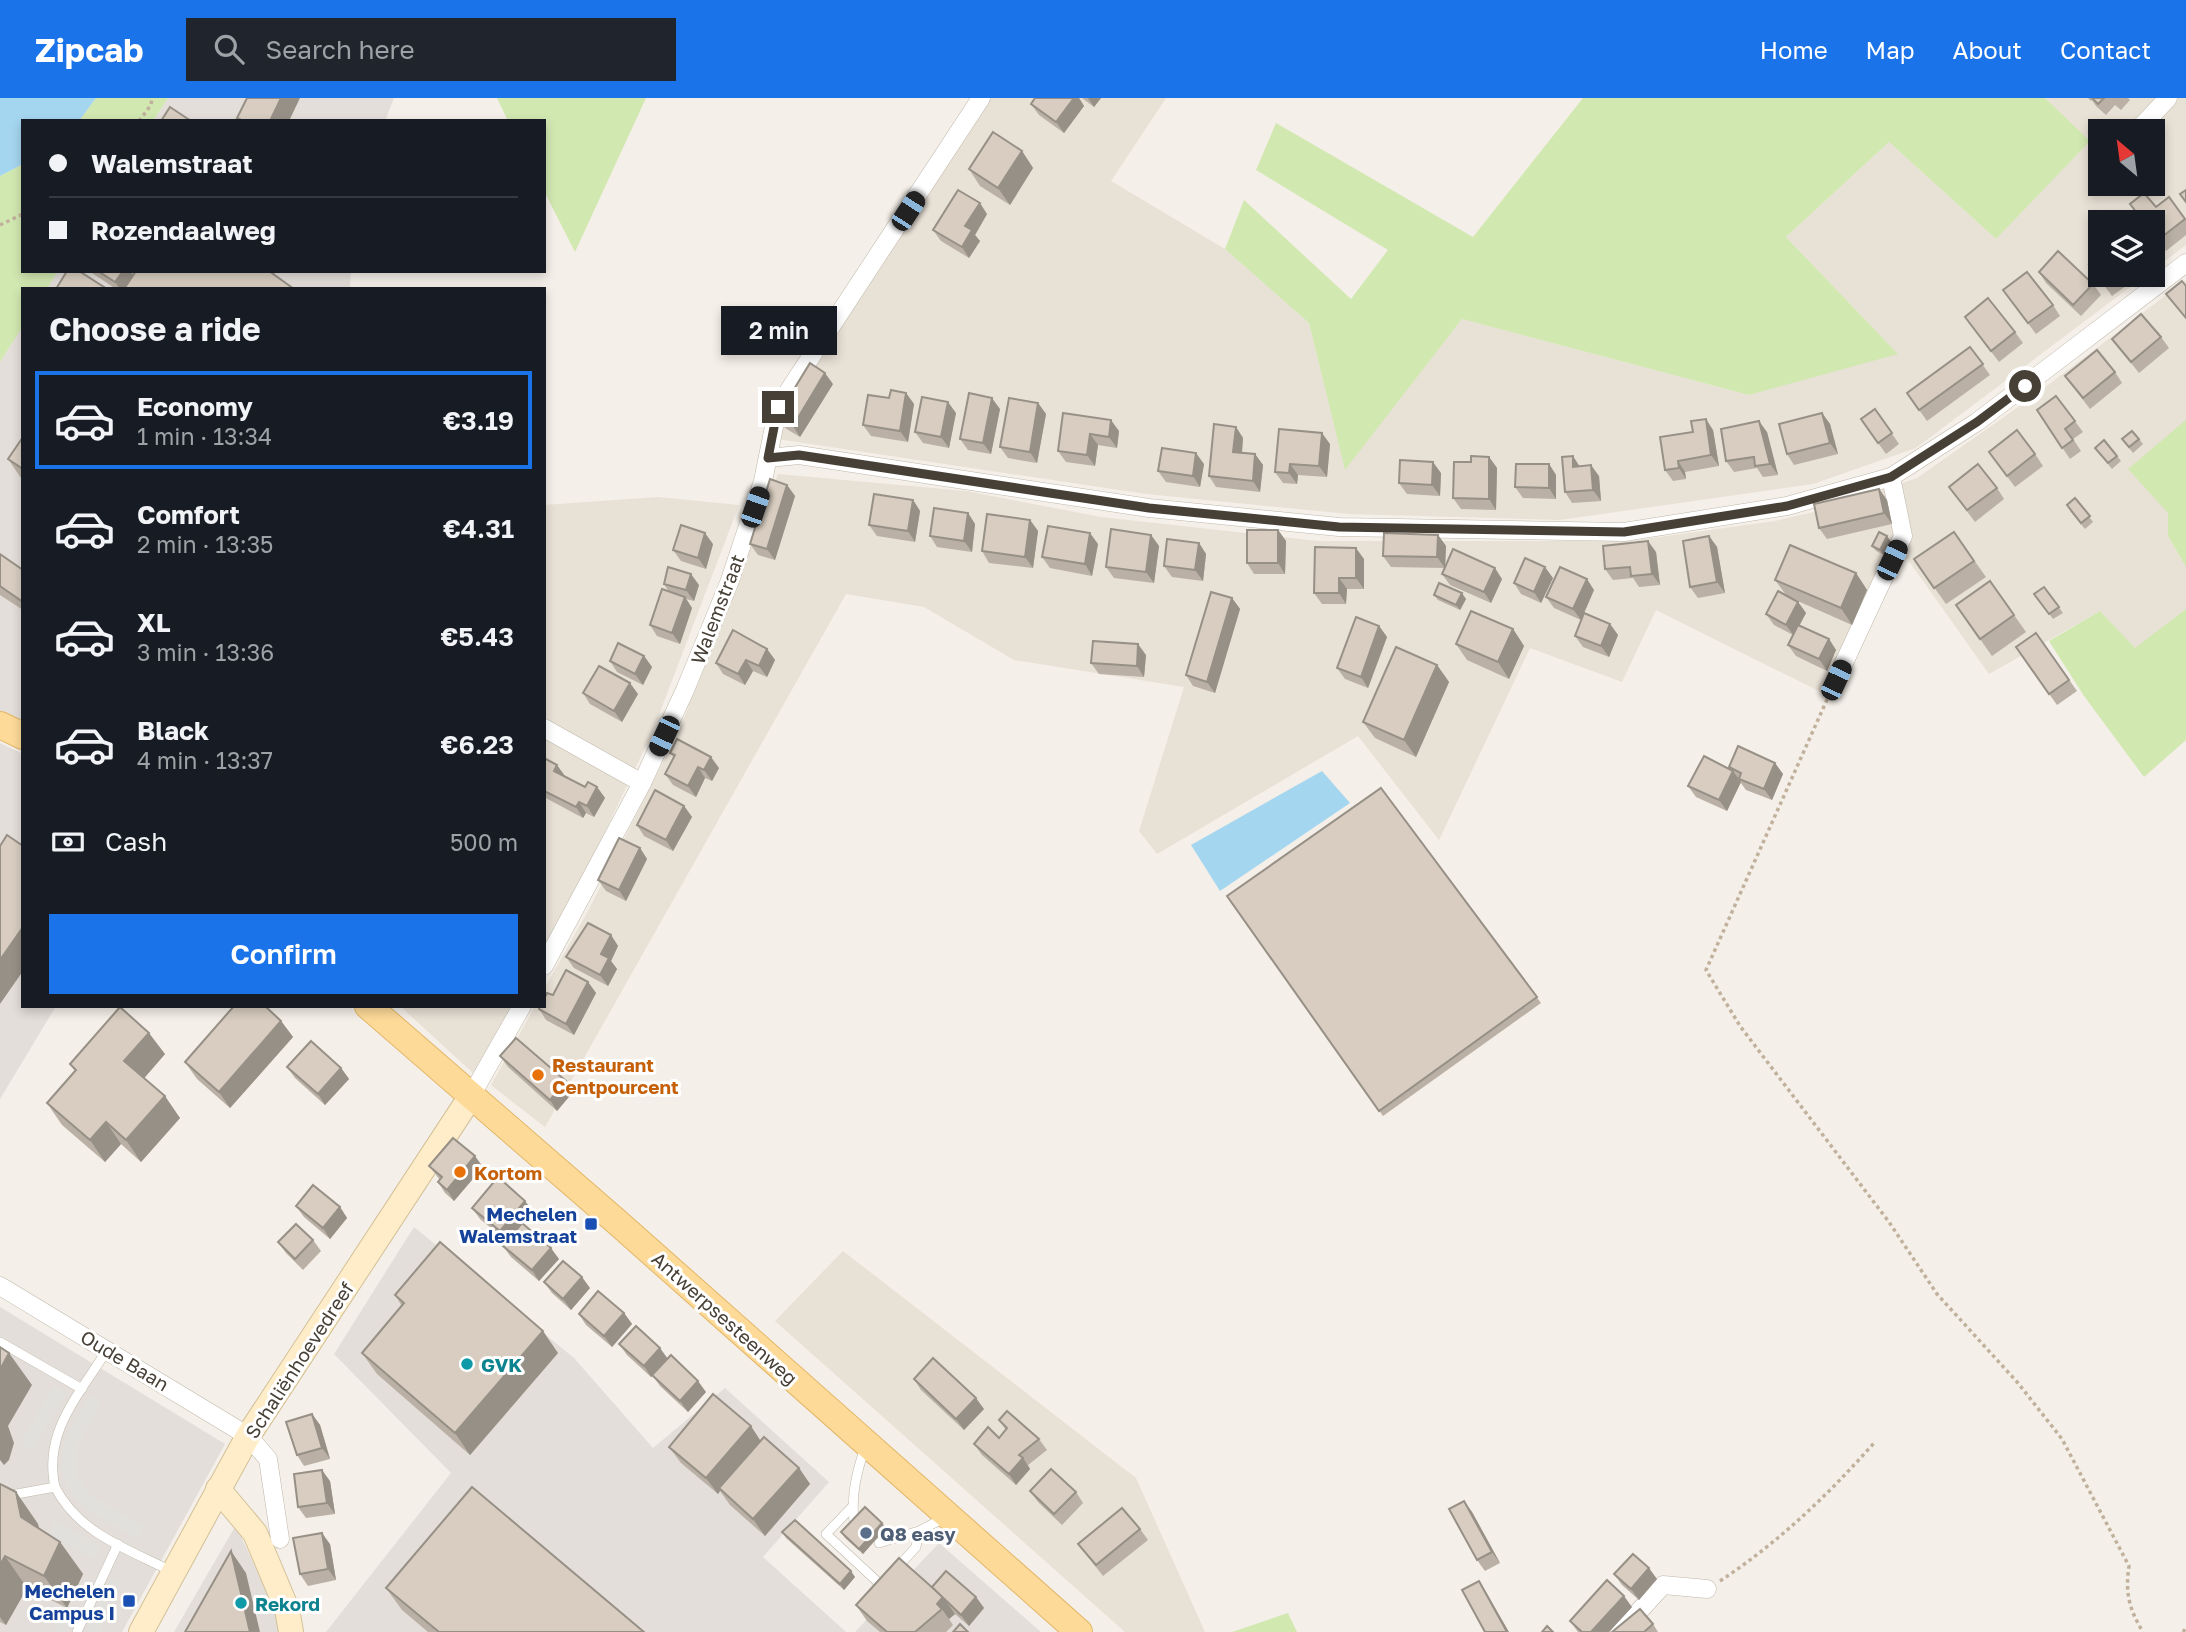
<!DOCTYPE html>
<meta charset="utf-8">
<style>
:root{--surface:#171b24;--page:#20242c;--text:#f1f3f6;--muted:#9ea1a6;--line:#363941;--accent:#1a73e8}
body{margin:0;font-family:"Golos Text",sans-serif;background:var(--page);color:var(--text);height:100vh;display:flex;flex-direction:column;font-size:26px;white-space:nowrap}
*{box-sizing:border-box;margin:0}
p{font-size:23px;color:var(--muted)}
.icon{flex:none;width:38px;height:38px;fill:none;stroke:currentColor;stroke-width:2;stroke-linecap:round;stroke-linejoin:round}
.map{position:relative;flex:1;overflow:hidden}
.details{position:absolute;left:21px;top:189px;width:525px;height:721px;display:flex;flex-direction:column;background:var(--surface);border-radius:0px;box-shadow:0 4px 10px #0003}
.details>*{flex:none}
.guide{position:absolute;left:21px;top:21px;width:525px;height:154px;border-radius:0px;box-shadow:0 4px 10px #0003;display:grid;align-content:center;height:154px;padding:0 28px;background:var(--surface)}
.needle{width:46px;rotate:331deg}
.controls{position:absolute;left:2088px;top:21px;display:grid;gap:14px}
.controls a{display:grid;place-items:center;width:77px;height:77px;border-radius:0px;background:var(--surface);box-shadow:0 4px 10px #0003;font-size:35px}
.end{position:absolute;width:32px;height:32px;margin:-16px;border:9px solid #474037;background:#fff;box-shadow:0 0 0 4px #fff}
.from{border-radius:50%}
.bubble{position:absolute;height:49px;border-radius:0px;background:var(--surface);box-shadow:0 4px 10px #0003;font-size:23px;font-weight:600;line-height:49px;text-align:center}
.car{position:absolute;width:21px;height:42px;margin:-21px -10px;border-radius:9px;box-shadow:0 0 5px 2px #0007;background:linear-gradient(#222 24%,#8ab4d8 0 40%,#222 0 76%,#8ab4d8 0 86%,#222 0)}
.guide b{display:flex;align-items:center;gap:24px;height:66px;font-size:26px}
.guide b+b{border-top:2px solid var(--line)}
.guide i{width:18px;height:18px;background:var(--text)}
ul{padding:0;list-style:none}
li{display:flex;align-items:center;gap:21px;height:98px;margin:0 14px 10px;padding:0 14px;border:4px solid transparent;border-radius:0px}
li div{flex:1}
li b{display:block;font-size:26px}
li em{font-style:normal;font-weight:600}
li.active{border-color:var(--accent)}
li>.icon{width:63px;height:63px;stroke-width:1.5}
h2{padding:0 28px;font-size:32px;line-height:84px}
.pay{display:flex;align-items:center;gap:18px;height:77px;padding:0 28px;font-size:26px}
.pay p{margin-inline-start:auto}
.button{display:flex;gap:14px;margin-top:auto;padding:14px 28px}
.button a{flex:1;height:80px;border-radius:0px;background:var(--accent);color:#fff;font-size:28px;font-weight:600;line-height:80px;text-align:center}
header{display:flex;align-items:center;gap:42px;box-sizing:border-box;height:98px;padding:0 35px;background:var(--accent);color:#fff}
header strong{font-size:33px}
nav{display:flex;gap:38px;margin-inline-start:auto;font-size:24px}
.search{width:490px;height:63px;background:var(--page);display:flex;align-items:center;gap:18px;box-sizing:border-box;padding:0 24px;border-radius:0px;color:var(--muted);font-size:26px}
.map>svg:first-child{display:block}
</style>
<header>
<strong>Zipcab</strong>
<div class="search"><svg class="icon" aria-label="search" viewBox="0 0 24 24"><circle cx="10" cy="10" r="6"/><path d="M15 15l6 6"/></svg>Search here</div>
<nav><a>Home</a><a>Map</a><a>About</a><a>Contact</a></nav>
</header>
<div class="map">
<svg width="2186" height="1534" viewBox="0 0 2186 1534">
<rect width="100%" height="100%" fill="#f4efe8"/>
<!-- residential -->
<g fill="#e8e1d6" fill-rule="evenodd">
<path d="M991 0H1166L1111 83 1225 151 1309 225 1345 371 1462 221 1749 297 1897 255 1786 139 1889 44 1996 141 2089 43 2045 0H2186V147L2153 172 2152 124H2100V177H2146L1916 350 1813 386 1560 422 1349 416 1146 396 777 341 778 324ZM2100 33H2152V86H2100Z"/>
<polygon points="2186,182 2186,400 2168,438 2186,469 2186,511 2135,551 2100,513 1989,576 1906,459 1831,599 1656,512 1622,584 1530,550 1439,742 1358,638 1157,756 1139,733 1184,589 1014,562 924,509 846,496 545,1029 491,987 535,908 544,908 544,891 589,811 681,628 778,376 966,393 1101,419 1318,443 1631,443 1775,423 1831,410 1917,380 2031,300"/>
<polygon points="658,399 739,407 652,635 572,803 544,851 544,407"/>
<polygon points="400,908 511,908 473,975"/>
<polygon points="843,1153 1136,1380 1205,1534 1125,1534 775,1223"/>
</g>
<!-- industrial -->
<g fill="#e3ded9">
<polygon points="168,0 394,0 385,23 153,23"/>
<polygon points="58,173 351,173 350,191 47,191"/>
<polygon points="23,228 23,624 0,613 0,264"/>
<polygon points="0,645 23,656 23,908 56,908 0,1001"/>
<polygon points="414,1129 574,1260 653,1350 725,1290 829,1384 763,1459 846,1534 326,1534 451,1375 334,1256"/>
<polygon points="0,1209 225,1346 122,1534 0,1534"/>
<polygon points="236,1427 284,1534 174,1534"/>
<polygon points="939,1445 1041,1534 855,1534"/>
</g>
<!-- green -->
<g fill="#d2e8b1">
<polygon points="96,0 168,0 153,23 79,23"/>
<polygon points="497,0 646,0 575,154 544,93 544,23 508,23"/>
<polygon points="1583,0 2045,0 2090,43 1996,141 1889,44 1786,139 1898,256 1749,297 1462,221 1345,372 1309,225 1225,151 1244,102 1351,201 1388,152 1256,72 1276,25 1473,139"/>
<polygon points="23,66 23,173 58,173 47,191 23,191 23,228 0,264 0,78"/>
<polygon points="2186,322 2186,469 2168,438 2168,415 2128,371"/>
<polygon points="2186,511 2186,642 2144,679 2084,598 2049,543 2100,513 2135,550"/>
<polygon points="1288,1515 1297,1534 1232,1534"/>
</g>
<!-- parking -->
<g fill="#e2e0dd">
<polygon points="53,1288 66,1295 33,1352 21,1345"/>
<polygon points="90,1298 101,1305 78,1346 77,1376 90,1397 144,1429 137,1441 84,1409 73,1398 61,1373 65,1342"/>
<polygon points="55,1424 101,1448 94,1461 49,1436"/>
<polygon points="111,1479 123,1485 100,1534 85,1534"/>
<polygon points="64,1513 76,1518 68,1534 53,1534"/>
</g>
<!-- water -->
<g fill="#a5d6f0">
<polygon points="0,0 96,0 79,23 23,23 23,66 0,78"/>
<polygon points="1322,673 1350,705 1220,793 1191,747"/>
</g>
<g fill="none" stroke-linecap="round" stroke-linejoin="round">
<defs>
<g id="lane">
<polyline points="0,1244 82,1291"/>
<path d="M55 1389C43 1334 79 1297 107 1252"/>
<path d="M0 1399 55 1389C79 1436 128 1451 173 1474"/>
<polyline points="852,1409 826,1436 881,1487 883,1485"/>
<path d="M854 1423C851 1396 857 1372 866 1347"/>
<polyline points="879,1445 919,1433 946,1419"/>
<polyline points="895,1472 916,1449 919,1433"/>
<polyline points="77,1534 118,1446"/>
</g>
<g id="street">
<polyline points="2137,33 2168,0"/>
<polyline points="768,360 799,357 1149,410 1339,429 1624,434 1787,408 1891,379 1977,324 2186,165"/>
<polyline points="1836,582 1903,438 1891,379"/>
<polyline points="544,630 642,685"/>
<polyline points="544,868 642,685 685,592 729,485 763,383 778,309 981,0"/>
<polyline points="471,998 522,908"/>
<polyline points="0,1188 248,1338 268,1361 280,1441"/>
<polyline points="1620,1534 1663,1487 1707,1491"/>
</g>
<g id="secondary">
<polyline points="218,1391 255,1435 287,1511 291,1534"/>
<polyline points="141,1534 248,1338 471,998"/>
</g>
<g id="primary">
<polyline points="0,627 23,638"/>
<polyline points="368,908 617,1124 1079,1534"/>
</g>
</defs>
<!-- lane casing -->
<use href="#lane" stroke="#bfb7aa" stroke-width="10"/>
<!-- street casing -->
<use href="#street" stroke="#bfb7aa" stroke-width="19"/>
<!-- secondary casing -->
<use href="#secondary" stroke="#d3c098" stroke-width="26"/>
<!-- primary casing -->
<use href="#primary" stroke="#e3b667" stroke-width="28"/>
<!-- path -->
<g stroke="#c1b19c" stroke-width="3.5" stroke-dasharray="3.5 3.5" stroke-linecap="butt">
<polyline points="139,23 151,7 152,0"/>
<polyline points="0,127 23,116"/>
<path d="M1830 595 1706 872 1740 928 1889 1124 1937 1196 2018 1285 2062 1341 2129 1468C2125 1495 2129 1511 2143 1534"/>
<path d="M1720 1483C1779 1444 1827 1398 1874 1345"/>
<polyline points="2183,1534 2186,1530"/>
</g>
<!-- lane -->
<use href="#lane" stroke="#fff" stroke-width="9"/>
<!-- street -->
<use href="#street" stroke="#fff" stroke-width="18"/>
<!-- secondary -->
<use href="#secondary" stroke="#feedc8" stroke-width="24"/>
<!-- primary -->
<use href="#primary" stroke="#fdda98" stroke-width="26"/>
</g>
<!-- wall -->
<g fill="#bab0a5">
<polygon points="1035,0 1079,0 1084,8 1064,35 1039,17 1031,6"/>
<polygon points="1082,0 1101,0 1094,9"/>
<polygon points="2088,0 2128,0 2130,2 2121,12 2115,7 2106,17 2096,8 2092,2 2091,3"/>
<polygon points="1022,53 1033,70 1010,107 980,88 969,71"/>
<polygon points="2169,99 2186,121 2186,137 2166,153 2152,136 2152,124 2143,124 2130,106 2156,109"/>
<polygon points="987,116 975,137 980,143 969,160 941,143 933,132"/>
<polygon points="2089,167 2100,177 2141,177 2112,198"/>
<polygon points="89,173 131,173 133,177 136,173 276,173 274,177 294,191 116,191"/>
<polygon points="2039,174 2093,186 2101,197 2081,218 2046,185"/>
<polygon points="2003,192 2053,207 2060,218 2036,236"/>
<polygon points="1965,219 2015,234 2023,245 1999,264"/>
<polygon points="2161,239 2169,250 2139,275 2112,241"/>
<polygon points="1970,249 1990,277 1927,323 1907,295"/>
<polygon points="2115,274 2122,285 2090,311 2065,278"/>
<polygon points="833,286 800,339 785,330 777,319"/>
<polygon points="906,295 914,306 908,344 871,338 863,327 889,300"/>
<polygon points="2056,298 2083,334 2073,341 2081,353 2070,361 2037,312"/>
<polygon points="1038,305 1046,316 1037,365 1008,360 1000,349"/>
<polygon points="1000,311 991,356 968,352 960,341"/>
<polygon points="1875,311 1899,346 1886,356 1861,321"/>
<polygon points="956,315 949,350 923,345 915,334"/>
<polygon points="1063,315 1119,333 1117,350 1098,347 1095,368 1066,364 1058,353"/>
<polygon points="1822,315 1830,326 1838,356 1794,367 1787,356"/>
<polygon points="1236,329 1243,340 1242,355 1255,356 1263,367 1260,394 1216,389 1209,378"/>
<polygon points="1713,332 1719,368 1685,374 1686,381 1673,383 1665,372"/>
<polygon points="1767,334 1778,377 1763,379 1757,370 1734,374 1726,363"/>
<polygon points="23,339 23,383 8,361"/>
<polygon points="2122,341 2139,341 2143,346 2133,355"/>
<polygon points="1330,346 1327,379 1298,377 1297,386 1283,385 1275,374"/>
<polygon points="2095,350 2117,358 2121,363 2112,371"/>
<polygon points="1989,354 2035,356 2043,368 2015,389"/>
<polygon points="1489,359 1497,370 1496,412 1461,411 1453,400 1471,364"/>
<polygon points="1204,366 1200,389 1166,384 1158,373"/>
<polygon points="1549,366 1556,377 1556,401 1523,400 1515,389"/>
<polygon points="1580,368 1599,378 1601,403 1572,405 1565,394"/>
<polygon points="1441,375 1440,398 1407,396 1399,385"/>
<polygon points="787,387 795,398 775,462 758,457 750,446"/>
<polygon points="1949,389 1997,390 2004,401 1975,424"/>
<polygon points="1879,391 1887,402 1892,426 1827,441 1819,430"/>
<polygon points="2075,400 2093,424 2085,431 2070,413"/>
<polygon points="913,402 920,413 915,444 877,438 869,427"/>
<polygon points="968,415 975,426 972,454 937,449 930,438"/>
<polygon points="1030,422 1038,433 1033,470 989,465 982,453"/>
<polygon points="1278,432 1286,443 1285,476 1254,476 1247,465"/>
<polygon points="1954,434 1986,479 1946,506 1914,461"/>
<polygon points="1151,437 1159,448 1154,485 1114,480 1106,469"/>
<polygon points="1438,437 1446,448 1445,469 1502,481 1491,505 1450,487 1442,476 1445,470 1391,469 1383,458"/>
<polygon points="1709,438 1717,449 1725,495 1698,500 1690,489"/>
<polygon points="1887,438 1891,444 1884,457 1876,453 1872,448"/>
<polygon points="1199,445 1206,456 1203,483 1172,479 1164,468"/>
<polygon points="713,446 706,471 681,463 673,452"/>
<polygon points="1098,446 1092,478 1050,470 1042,459"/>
<polygon points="1656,454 1660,487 1639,489 1633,480 1613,482 1605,471"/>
<polygon points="0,456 23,472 23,512 0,497"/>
<polygon points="1364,461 1364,491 1347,491 1346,506 1322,506 1314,495"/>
<polygon points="1856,475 1867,492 1852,527 1791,500 1798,504 1806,515 1799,527 1829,541 1836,552 1827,573 1796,558 1788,547 1793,537 1774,527 1766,516 1786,497 1775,482"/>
<polygon points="1553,480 1541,505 1521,496 1514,485"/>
<polygon points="1990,483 2026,534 1992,558 1956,507"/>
<polygon points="664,486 699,487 694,503 686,501 692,510 680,546 657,538 650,527 669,494"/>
<polygon points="2044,489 2063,515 2053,521 2034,496"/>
<polygon points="1594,492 1581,522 1554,510 1546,499"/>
<polygon points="1434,497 1466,501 1460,512 1438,502"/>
<polygon points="1232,500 1240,511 1215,595 1193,588 1186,577"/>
<polygon points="1610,526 1618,537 1609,559 1583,549 1575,538"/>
<polygon points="1379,528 1387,539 1368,590 1345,581 1337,570"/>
<polygon points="1513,531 1524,548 1509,581 1467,562 1456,546"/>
<polygon points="2036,535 2077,593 2057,607 2016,549"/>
<polygon points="767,551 775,562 767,579 753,573 745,587 723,576 716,565"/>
<polygon points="1146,557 1144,579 1099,576 1091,565"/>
<polygon points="644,558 652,569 643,587 617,574 610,563"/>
<polygon points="1437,567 1449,584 1416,659 1375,640 1363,624"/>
<polygon points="583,595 638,596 622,624 590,606"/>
<polygon points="670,655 719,670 712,683 705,680 696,699 673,687 665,676 674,660"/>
<polygon points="544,660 565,678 585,689 597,689 605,700 594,719 586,715 583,720 544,699"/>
<polygon points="1775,665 1783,676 1772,702 1746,692 1738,681 1741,684 1727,713 1696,699 1688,688 1731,672 1729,669"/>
<polygon points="1381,690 1541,905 1383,1018 1227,798"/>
<polygon points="684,708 692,719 673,753 644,738 637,727"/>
<polygon points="640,750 647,761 626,803 606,793 598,782"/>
<polygon points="611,837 618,848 611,863 617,871 608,888 574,870 566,859"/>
<polygon points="588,884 596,895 574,937 546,922 539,911 553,897"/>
<polygon points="281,923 293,939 230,1010 197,981 185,964"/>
<polygon points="165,956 144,980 180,1020 141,1064 121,1046 105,1064 62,1027 47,1005 75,973 70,966"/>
<polygon points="500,958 573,994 557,1013 508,969"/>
<polygon points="287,969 341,970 349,981 325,1007 295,980"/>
<polygon points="429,1068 483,1069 454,1103 445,1095 438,1084 440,1082"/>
<polygon points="525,1103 533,1114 523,1126 559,1161 539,1183 511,1159 503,1148 507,1143 480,1121 472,1110"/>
<polygon points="296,1108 340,1109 347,1120 330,1141 304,1119"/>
<polygon points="313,1142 321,1153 303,1172 286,1155 278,1144"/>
<polygon points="544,1184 590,1190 571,1212 552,1195"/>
<polygon points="395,1197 558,1255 470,1357 377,1276 362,1255 402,1208"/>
<polygon points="624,1215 632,1226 612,1249 586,1227 579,1216"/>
<polygon points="619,1246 668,1261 706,1294 688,1314 660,1288 653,1278 651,1279 627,1257"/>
<polygon points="914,1281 984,1311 964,1332 921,1292"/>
<polygon points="312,1316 320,1327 330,1361 304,1368 297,1357"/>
<polygon points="999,1322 1039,1341 1047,1352 1028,1367 1030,1371 1016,1387 982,1357 974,1346 999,1340 1006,1332"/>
<polygon points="761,1343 799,1370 810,1386 765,1438 730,1407 720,1393 718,1396 681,1365 669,1349"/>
<polygon points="330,1383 335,1416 306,1420 298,1409"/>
<polygon points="0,1386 16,1394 38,1426 39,1430 60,1444 83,1476 67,1510 27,1490 6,1527 0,1524"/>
<polygon points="1030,1393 1076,1394 1083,1405 1062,1427 1038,1404"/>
<polygon points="1464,1403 1472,1414 1500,1465 1485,1473 1477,1462"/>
<polygon points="882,1425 886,1430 863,1456 845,1440 841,1434"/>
<polygon points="1140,1431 1148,1442 1103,1478 1078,1446"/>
<polygon points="782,1434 855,1479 844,1492 786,1440"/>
<polygon points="330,1446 336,1482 308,1488 300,1476"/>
<polygon points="1614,1476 1657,1481 1639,1502 1622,1487"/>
<polygon points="932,1489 976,1499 984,1510 969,1528 955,1516 949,1521 953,1527 946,1534 880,1534 867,1523 856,1507"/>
<polygon points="386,1490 644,1534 428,1534 402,1512"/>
<polygon points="1632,1509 1609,1534 1578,1534 1570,1523"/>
<polygon points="1653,1526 1658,1534 1612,1534"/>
</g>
<!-- shaded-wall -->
<g fill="#979086">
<polygon points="281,0 300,0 289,23 270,23"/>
<polygon points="1074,0 1079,0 1084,8 1064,35 1056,24"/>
<polygon points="1088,0 1101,0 1094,9"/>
<polygon points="1022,53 1033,70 1010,107 998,90"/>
<polygon points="980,105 987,116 975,137 980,143 969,160 962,149 965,128"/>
<polygon points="123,173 131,173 134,179 126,191 120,191 115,184"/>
<polygon points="825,275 833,286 800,339 793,328"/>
<polygon points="906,295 914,306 908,344 900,333"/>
<polygon points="992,300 1000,311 991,356 983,345"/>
<polygon points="948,304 956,315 949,350 941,339"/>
<polygon points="1038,305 1046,316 1037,365 1030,354"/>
<polygon points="1822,315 1830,326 1838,356 1830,345"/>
<polygon points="1706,321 1713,332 1719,368 1711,357"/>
<polygon points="1111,322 1119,333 1117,350 1109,339"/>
<polygon points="1759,323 1767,334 1778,377 1770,366"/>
<polygon points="1236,329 1243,340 1241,365 1233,354"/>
<polygon points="1322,335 1330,346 1327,379 1319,368"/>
<polygon points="1090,336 1098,347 1095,368 1087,357"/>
<polygon points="1196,355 1204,366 1200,389 1193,378"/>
<polygon points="1255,356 1263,367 1260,394 1253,383"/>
<polygon points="1573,358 1580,369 1573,369"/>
<polygon points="1489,359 1497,370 1496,412 1489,401"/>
<polygon points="1678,363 1685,374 1686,381 1679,370"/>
<polygon points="1433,364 1441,375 1440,398 1432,387"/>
<polygon points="1290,366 1298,377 1297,386 1289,375"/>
<polygon points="1549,366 1556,377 1556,401 1549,390"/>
<polygon points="1591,367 1599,378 1601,403 1593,392"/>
<polygon points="787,387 795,398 775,462 767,451"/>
<polygon points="1879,391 1887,402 1892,426 1884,415"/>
<polygon points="913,402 920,413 915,444 908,433"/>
<polygon points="968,415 975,426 972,454 964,443"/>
<polygon points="1030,422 1038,433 1033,470 1025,459"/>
<polygon points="1278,432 1286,443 1285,476 1278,465"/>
<polygon points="705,435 713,446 706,471 698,460"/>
<polygon points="1090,435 1098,446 1092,478 1085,466"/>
<polygon points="1151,437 1159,448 1154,485 1146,474"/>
<polygon points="1438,437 1446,448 1445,470 1437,459"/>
<polygon points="1709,438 1717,449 1725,495 1717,484"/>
<polygon points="1887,438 1891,444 1884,457 1880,452"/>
<polygon points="1648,443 1656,454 1660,487 1652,476"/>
<polygon points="1199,445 1206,456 1203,483 1195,472"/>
<polygon points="1356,450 1364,461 1364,491 1356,480"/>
<polygon points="1545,469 1553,480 1541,505 1534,494"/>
<polygon points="1495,470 1502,481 1491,505 1484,494"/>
<polygon points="1856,475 1867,492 1852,527 1841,510"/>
<polygon points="691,476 699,487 694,503 686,492"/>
<polygon points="1339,480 1347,491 1346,506 1339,495"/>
<polygon points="1587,481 1594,492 1581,522 1573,511"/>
<polygon points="1462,495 1466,501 1460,512 1456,507"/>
<polygon points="685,499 692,510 680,546 672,535"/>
<polygon points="1232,500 1240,511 1215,595 1207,584"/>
<polygon points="1798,504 1806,515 1794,538 1786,527"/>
<polygon points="1610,526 1618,537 1609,559 1601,548"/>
<polygon points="1379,528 1387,539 1368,590 1361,579"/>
<polygon points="1513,531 1524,548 1509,581 1498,564"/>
<polygon points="1829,541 1836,552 1827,573 1819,561"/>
<polygon points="1138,546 1146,557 1144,579 1137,568"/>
<polygon points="767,551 775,562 767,579 759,568"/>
<polygon points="644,558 652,569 643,587 635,576"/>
<polygon points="746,562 753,573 745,587 738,576"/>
<polygon points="1437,567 1449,584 1416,659 1404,642"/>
<polygon points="630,585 638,596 622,624 614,613"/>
<polygon points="711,659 719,670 712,683 704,672"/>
<polygon points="1775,665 1783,676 1772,702 1764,691"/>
<polygon points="557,667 565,678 554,673"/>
<polygon points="698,669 705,680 696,699 688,688"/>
<polygon points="1733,673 1741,684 1727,713 1719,702"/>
<polygon points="597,689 605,700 594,719 587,708"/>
<polygon points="579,704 586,715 583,720 576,709"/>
<polygon points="684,708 692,719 673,753 666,742"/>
<polygon points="640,750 647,761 626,803 619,792"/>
<polygon points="23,829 23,873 0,906 0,862"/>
<polygon points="611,837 618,848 611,863 617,871 608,888 600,877 601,856"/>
<polygon points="588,884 596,895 574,937 566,926"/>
<polygon points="281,923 293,939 230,1010 219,994"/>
<polygon points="149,935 165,956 140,985 124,963"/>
<polygon points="341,970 349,981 325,1007 318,996"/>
<polygon points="566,983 573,994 557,1013 550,1002"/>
<polygon points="165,998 180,1020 141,1064 126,1042"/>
<polygon points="106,1024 121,1046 105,1064 90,1042"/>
<polygon points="475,1058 483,1069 454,1103 447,1092"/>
<polygon points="525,1103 533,1114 507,1144 500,1133"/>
<polygon points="340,1109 347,1120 330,1141 323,1130"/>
<polygon points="551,1150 559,1161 539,1183 532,1172"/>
<polygon points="582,1179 590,1190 571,1212 563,1201"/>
<polygon points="624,1215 632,1226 612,1249 604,1238"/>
<polygon points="543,1233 558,1255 470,1357 455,1335"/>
<polygon points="660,1250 668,1261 651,1279 644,1268"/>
<polygon points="9,1255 32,1287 8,1328 14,1345 9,1362 4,1367 0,1362 0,1272"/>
<polygon points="698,1283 706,1294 688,1314 680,1303"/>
<polygon points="976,1300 984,1311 964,1332 956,1321"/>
<polygon points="312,1316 320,1327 330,1361 322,1350"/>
<polygon points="751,1328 762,1345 719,1390 720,1393 718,1396 706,1380"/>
<polygon points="1023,1360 1030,1371 1016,1387 1009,1376"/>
<polygon points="799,1370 810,1386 765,1438 753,1421"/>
<polygon points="322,1372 330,1383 335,1416 327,1405"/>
<polygon points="16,1394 38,1426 43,1451 21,1419"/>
<polygon points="1464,1403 1472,1414 1500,1465 1492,1454"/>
<polygon points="882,1425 886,1430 863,1456 859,1451"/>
<polygon points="322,1435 330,1446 336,1482 328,1471"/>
<polygon points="60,1444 83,1476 67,1510 44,1478"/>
<polygon points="231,1453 246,1475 260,1534 250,1534"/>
<polygon points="5,1458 27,1490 6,1527 0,1519 0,1467"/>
<polygon points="1649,1470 1657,1481 1639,1502 1631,1491"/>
<polygon points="851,1473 855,1479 844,1492 840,1486"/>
<polygon points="1479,1483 1486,1494 1509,1534 1507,1534"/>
<polygon points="1624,1498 1632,1509 1609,1534 1591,1534"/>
<polygon points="943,1499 955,1516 949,1521 942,1511 937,1506"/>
<polygon points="976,1499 984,1510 969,1528 961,1517"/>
</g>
<!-- building -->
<g fill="#d8cdc0" stroke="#979086" stroke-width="2">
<polygon points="247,0 281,0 270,23 243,23 237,20"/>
<polygon points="1035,0 1074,0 1056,24 1031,6"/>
<polygon points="2092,0 2104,0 2098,6"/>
<polygon points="170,9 191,23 161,23"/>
<polygon points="993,34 1022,53 998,90 969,71"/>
<polygon points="958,92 980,105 965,128 972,132 962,149 933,132"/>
<polygon points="2186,92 2186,104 2180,96"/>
<polygon points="2144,95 2156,109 2169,99 2185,121 2158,142 2152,135 2152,124 2144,124 2130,106"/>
<polygon points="2125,118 2130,124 2117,124"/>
<polygon points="2058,153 2093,186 2073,207 2039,174"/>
<polygon points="2100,159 2100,177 2118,177 2104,187 2089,167"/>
<polygon points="67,173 79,173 107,191 56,191"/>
<polygon points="98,173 123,173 115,184"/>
<polygon points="136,173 269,173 294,191 124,191"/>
<polygon points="2027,174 2053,207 2028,225 2003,192"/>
<polygon points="2182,183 2186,188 2186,220 2166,196"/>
<polygon points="1988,200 2015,234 1991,253 1965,219"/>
<polygon points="2141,216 2161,239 2131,264 2112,241"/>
<polygon points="1970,249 1983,266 1919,312 1907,295"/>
<polygon points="2097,252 2115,274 2083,300 2065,278"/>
<polygon points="810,265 825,275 793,328 777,319"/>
<polygon points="891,292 906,295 900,333 863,327 868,297 889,300"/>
<polygon points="969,295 992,300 983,345 960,341"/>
<polygon points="2056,298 2075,323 2065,331 2073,342 2062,350 2037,312"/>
<polygon points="922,299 948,304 941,339 915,334"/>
<polygon points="1009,300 1038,305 1030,354 1000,349"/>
<polygon points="1875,311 1892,335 1878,345 1861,321"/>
<polygon points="1063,315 1111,322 1109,339 1090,336 1087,357 1058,353"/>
<polygon points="1822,315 1830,345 1787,356 1779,326"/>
<polygon points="1706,321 1711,357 1678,363 1679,370 1665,372 1660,339 1693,334 1691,323"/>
<polygon points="1759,323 1770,366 1755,368 1754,359 1726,363 1721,331"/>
<polygon points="1214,326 1236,329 1233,354 1255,356 1253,383 1209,378"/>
<polygon points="1279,331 1322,335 1319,368 1290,366 1289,375 1275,374"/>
<polygon points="2017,332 2035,356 2007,378 1989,354"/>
<polygon points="2132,333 2139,341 2129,349 2122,341"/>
<polygon points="23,339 23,371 8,361"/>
<polygon points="2104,342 2117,358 2108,365 2095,350"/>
<polygon points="1162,350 1196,355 1193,378 1158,373"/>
<polygon points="1471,358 1489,359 1489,401 1453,400 1454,364 1471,364"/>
<polygon points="1573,358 1573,369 1591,367 1593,392 1565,394 1562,359"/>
<polygon points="1400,362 1433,364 1432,387 1399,385"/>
<polygon points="1516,366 1549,366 1549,390 1515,389"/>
<polygon points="1978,366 1997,390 1967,412 1949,389"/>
<polygon points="770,381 787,387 767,451 750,446"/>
<polygon points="1879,391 1884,415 1819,430 1814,406"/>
<polygon points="874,396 913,402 908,433 869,427"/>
<polygon points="2075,400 2090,418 2081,425 2067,407"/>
<polygon points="934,410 968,415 964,443 930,438"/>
<polygon points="987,416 1030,422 1025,459 982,453"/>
<polygon points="681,427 705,435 698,460 673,452"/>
<polygon points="1048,428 1090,435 1085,466 1042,459"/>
<polygon points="1111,431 1151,437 1146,474 1106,469"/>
<rect x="1247" y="432" width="31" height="33"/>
<polygon points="1879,434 1887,438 1880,452 1872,448"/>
<polygon points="1954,434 1974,463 1934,490 1914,461"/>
<polygon points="1384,435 1438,437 1437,459 1383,458"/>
<polygon points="1709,438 1717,484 1690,489 1683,443"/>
<polygon points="1167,441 1199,445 1195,472 1164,468"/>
<polygon points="1648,443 1652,476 1631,478 1630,469 1605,471 1603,448"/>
<polygon points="1790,447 1856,475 1841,510 1775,482"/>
<polygon points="1315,449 1356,450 1356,480 1339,480 1339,495 1314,495"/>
<polygon points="1453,451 1495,470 1484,494 1442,476"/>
<polygon points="0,456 23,472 23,504 0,488"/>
<polygon points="1525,460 1545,469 1534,494 1514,485"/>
<polygon points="668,469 691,476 686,492 664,486"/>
<polygon points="1560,469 1587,481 1573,511 1546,499"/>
<polygon points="1990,483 2014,517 1980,541 1956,507"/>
<polygon points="1439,485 1462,495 1456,507 1434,497"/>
<polygon points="2044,489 2059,509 2049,516 2034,496"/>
<polygon points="662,491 685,499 672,535 650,527"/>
<polygon points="1778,493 1798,504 1786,527 1766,516"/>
<polygon points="1211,494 1232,500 1207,584 1186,577"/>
<polygon points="1471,513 1513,531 1498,564 1456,546"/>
<polygon points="1584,515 1610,526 1601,548 1575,538"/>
<polygon points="1356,519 1379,528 1361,579 1337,570"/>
<polygon points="1798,527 1829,541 1819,561 1788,547"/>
<polygon points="733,532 767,551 759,568 746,562 738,576 716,565"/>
<polygon points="2036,535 2069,582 2049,596 2016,549"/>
<polygon points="1093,543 1138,546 1137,568 1091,565"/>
<polygon points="618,545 644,558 635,576 610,563"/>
<polygon points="1396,549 1437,567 1404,642 1363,624"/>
<polygon points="599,568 630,585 614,613 583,595"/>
<polygon points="677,641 711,659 704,672 698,669 688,688 665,676 675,657 670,655"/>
<polygon points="1738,648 1775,665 1764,691 1739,681 1741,675 1729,669"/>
<polygon points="1704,658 1733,673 1719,702 1688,688"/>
<polygon points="544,660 557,667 554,673 585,689 588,684 597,689 587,708 579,704 576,709 544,693"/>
<polygon points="1381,690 1537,899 1379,1013 1227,798"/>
<polygon points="655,692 684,708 666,742 637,727"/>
<polygon points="7,737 23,748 23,829 0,862 0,748"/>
<polygon points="619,740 640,750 619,792 598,782"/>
<polygon points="588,825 611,837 601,856 609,860 600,877 566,859"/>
<polygon points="566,872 588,884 566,926 539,911 540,908 544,908 544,901 547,895 553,897"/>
<polygon points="234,908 265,908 281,923 219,994 185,964"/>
<polygon points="120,909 149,935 124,963 165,998 126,1042 106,1024 90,1042 47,1005 76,972 70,966"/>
<polygon points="516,940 566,983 550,1002 500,958"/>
<polygon points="311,943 341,970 318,996 287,969"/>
<polygon points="453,1040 475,1058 447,1092 438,1084 442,1079 429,1068"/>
<polygon points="498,1079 525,1103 500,1133 472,1110"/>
<polygon points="313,1087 340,1109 323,1130 296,1108"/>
<polygon points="522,1125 551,1150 532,1172 503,1148"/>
<polygon points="296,1126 313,1142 295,1161 278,1144"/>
<polygon points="440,1144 543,1233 455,1335 362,1255 404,1205 395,1197"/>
<polygon points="563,1163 582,1179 563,1201 544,1184"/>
<polygon points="598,1193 624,1215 604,1238 579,1216"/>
<polygon points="636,1228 660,1250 644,1268 619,1246"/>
<polygon points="0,1249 9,1255 0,1272"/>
<polygon points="671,1257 698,1283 680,1303 652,1277"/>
<polygon points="933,1260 976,1300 956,1321 914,1281"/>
<polygon points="713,1296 751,1328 706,1380 669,1349"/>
<polygon points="1007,1313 1039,1341 1019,1357 1023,1360 1009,1376 974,1346 988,1329 999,1340 1007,1330 999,1322"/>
<polygon points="312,1316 322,1350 297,1357 286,1324"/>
<polygon points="764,1339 799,1370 753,1421 719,1390"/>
<polygon points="1051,1371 1076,1394 1054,1416 1030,1393"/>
<polygon points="322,1372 327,1405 298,1409 294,1376"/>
<polygon points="0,1386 16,1394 21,1419 60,1444 44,1478 5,1458 0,1467"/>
<polygon points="472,1389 644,1534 439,1534 386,1490"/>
<polygon points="1464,1403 1492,1454 1477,1462 1449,1411"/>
<polygon points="865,1409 882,1425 859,1451 841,1434"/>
<polygon points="1122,1410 1140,1431 1096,1467 1078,1446"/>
<polygon points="795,1422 851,1473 840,1486 782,1434"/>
<polygon points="322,1435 328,1471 300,1476 293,1440"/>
<polygon points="231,1453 250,1534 185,1534"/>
<polygon points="1633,1456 1649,1470 1631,1491 1614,1476"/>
<polygon points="899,1460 943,1499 937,1506 942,1511 915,1534 887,1534 856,1507"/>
<polygon points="946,1473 976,1499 961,1517 932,1489"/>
<polygon points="1607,1482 1624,1498 1591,1534 1582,1534 1570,1523"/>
<polygon points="1479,1483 1507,1534 1485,1534 1462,1492"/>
<polygon points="1640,1511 1653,1526 1644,1534 1612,1534"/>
<polygon points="960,1526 968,1534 953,1534"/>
<polygon points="1547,1528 1553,1534 1542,1534"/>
</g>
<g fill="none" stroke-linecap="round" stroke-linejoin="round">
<!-- route -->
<polyline stroke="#474037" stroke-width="9" points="778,309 768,360 799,357 1149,410 1339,429 1624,434 1787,408 1891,379 1977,324 2025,288"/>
</g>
<!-- markers -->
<g fill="#e8710a" stroke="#fff" stroke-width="2.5">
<circle cx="538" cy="977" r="7"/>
<circle cx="460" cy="1074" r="7"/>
</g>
<g fill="#1a4fb4" stroke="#fff" stroke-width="2.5">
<rect x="584" y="1119" width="14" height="14" rx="3.5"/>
<rect x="122" y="1496" width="14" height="14" rx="3.5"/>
</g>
<g fill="#0f9aa8" stroke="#fff" stroke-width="2.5">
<circle cx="467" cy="1266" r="7"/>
<circle cx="241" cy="1505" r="7"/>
</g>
<circle fill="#5c6f8a" stroke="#fff" stroke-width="2.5" cx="866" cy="1435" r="7"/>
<g text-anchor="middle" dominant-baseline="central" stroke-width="6" stroke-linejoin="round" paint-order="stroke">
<!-- street labels -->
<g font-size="19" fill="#474037" stroke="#fff">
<text transform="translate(717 511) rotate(-69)">Walemstraat</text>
<text transform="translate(725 1220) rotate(42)">Antwerpsesteenweg</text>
<text transform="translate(125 1262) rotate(31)">Oude Baan</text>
<text transform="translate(299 1262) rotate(-57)">Schaliënhoevedreef</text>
</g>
<!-- food labels -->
<g font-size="19" font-weight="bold" fill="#c56008" stroke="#fff" text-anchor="start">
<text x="552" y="966">Restaurant<tspan x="552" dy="22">Centpourcent</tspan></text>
<text x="474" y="1074">Kortom</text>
</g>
<!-- transit labels -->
<g font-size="19" font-weight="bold" fill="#164399" stroke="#fff" text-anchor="end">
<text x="577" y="1115">Mechelen<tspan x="577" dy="22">Walemstraat</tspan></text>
<text x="115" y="1492">Mechelen<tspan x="115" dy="22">Campus I</tspan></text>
</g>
<!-- culture labels -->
<g font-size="19" font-weight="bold" fill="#0d838f" stroke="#fff" text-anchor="start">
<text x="481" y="1266">GVK</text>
<text x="255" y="1505">Rekord</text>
</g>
<!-- service labels -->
<g font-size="19" font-weight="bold" fill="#4e5e75" stroke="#fff" text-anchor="start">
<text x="880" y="1435">Q8 easy</text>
</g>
</g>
</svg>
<div class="controls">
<a><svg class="needle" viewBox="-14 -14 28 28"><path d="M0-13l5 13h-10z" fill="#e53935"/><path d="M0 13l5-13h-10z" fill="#9ea1a6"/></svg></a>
<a><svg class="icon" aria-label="layers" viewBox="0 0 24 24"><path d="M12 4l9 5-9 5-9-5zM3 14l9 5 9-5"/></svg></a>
</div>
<i class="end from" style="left:2025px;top:288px"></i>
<i class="end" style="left:778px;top:309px"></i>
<div class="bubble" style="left:721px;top:208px;width:116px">2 min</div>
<i class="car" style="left:908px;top:113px;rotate:33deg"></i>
<i class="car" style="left:755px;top:409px;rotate:19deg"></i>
<i class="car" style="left:1892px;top:462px;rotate:25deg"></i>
<i class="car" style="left:1836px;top:582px;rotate:25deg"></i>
<i class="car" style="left:664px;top:638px;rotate:205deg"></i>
<div class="guide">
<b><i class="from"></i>Walemstraat</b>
<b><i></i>Rozendaalweg</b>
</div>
<section class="details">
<h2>Choose a ride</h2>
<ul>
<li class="active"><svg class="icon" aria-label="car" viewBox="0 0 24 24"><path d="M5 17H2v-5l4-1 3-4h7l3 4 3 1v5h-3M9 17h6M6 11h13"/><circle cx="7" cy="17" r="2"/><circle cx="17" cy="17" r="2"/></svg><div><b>Economy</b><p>1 min · 13:34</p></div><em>€3.19</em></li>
<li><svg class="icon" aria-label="car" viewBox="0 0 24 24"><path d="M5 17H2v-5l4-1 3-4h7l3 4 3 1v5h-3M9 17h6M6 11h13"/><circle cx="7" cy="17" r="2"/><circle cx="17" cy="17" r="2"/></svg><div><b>Comfort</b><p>2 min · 13:35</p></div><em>€4.31</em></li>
<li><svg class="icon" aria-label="car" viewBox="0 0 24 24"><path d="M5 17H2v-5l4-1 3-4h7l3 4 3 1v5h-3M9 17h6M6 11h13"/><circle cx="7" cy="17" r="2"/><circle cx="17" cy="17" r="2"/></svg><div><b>XL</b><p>3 min · 13:36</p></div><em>€5.43</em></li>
<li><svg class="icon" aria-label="car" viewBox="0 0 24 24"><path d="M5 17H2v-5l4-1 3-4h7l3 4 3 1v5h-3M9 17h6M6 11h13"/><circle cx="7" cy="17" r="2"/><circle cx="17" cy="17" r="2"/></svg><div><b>Black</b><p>4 min · 13:37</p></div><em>€6.23</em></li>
</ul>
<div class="pay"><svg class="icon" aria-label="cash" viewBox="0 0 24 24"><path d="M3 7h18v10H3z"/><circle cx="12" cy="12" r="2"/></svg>Cash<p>500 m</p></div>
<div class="button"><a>Confirm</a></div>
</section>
</div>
